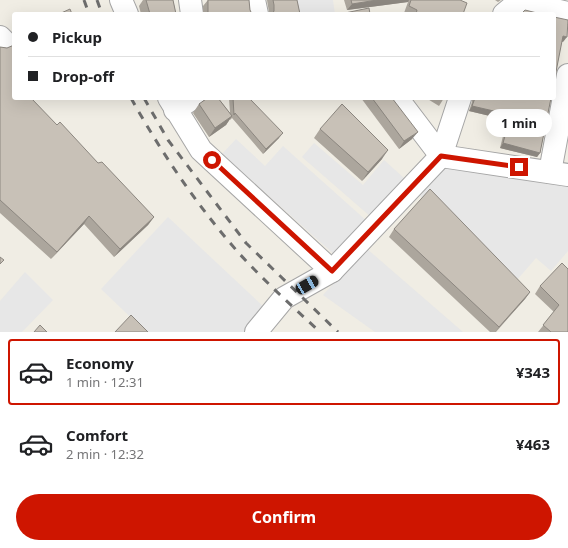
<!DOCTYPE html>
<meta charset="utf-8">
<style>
:root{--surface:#fff;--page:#f2f2f2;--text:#202124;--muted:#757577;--line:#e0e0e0;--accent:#ce1500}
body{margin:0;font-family:"Noto Sans",sans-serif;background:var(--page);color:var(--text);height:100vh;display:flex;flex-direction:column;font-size:15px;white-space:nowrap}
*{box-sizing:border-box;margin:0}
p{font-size:13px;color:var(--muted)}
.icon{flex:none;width:22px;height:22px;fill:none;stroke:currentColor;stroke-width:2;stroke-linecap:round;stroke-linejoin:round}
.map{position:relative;height:332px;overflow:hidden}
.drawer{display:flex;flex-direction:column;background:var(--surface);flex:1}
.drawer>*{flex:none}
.top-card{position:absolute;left:12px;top:12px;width:544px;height:88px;border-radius:4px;box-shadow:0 4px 16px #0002;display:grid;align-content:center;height:88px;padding:0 16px;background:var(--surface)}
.end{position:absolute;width:18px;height:18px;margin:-9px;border:5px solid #ce1500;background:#fff;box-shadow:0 0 0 2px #fff}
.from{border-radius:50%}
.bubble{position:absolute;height:28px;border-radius:14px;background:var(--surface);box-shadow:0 4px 16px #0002;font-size:13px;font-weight:700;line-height:28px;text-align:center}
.car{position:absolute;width:12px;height:24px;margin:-12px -6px;border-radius:5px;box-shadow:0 0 3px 1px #0007;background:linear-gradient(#222 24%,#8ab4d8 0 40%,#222 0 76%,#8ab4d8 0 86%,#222 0)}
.top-card b{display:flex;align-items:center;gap:14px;height:38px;font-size:15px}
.top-card b+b{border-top:1px solid var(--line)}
.top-card i{width:10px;height:10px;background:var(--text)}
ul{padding:7px 0 0;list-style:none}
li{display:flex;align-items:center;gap:12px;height:66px;margin:0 8px 6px;padding:0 8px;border:2px solid transparent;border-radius:4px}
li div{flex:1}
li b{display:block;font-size:15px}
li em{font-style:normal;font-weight:700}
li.active{border-color:var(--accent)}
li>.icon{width:36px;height:36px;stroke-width:1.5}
.button{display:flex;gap:8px;margin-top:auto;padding:8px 16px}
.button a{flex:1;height:46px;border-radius:24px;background:var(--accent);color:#fff;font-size:16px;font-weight:700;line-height:46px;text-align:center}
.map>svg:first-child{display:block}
</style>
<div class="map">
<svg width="568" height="332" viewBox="0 0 568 332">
<rect width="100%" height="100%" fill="#f0ede4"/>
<!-- parking -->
<g fill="#e7e7e7">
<polygon points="296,0 333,0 335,14 299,14"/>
<polygon points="236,139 265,166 283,146 368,222 337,257 222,154"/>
<polygon points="314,143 363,185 384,160 404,178 371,217 302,157"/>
<polygon points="446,166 568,182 568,251 551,271 536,258 517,280 420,196"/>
<polygon points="168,217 266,309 245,332 146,332 101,289"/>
<polygon points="366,248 463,332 375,332 323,295"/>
<polygon points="25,272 53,300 22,332 0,332 0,301"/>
</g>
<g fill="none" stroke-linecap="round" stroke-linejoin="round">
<defs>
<g id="minor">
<polyline points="121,0 127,14"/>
<polyline points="190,0 192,14"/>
<polyline points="254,0 257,14"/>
<polyline points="520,2 568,13"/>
<polyline points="504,14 521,0"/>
<polyline points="0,37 4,41 0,44"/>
<polyline points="169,98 201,150 332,271"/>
<polyline points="397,98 441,156 568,175"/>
<polyline points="175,110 193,98"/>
<polyline points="550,172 568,75"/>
<polyline points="256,332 284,298 332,271 441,156 460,98"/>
</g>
</defs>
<!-- minor casing -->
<use href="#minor" stroke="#a6a6a6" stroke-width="24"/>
<!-- minor -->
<use href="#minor" stroke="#fff" stroke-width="22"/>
<!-- rail -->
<g stroke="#6d6d6d" stroke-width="3" stroke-dasharray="8 8" stroke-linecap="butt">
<polyline points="84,0 89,14"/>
<polyline points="97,0 102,14"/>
<path d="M131 98C161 152 196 204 237 251 263 280 292 306 320 332"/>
<polyline points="144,98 168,140 246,243 338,332"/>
</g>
</g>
<!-- wall -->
<g fill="#aca69d">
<polygon points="143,0 173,0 176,14 141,14 139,6"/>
<polygon points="208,0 249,0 250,10 252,14 203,14 203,6"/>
<polygon points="267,0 297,0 300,14 269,14 269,12"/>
<polygon points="344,0 460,0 463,14 407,14 404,13 408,2 347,10"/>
<polygon points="495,0 501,0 498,2"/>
<polygon points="0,47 7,48 14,98 57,125 98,163 154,217 148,225 114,257 84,224 51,259 0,213"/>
<polygon points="207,98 218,98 230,113 229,98 250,98 249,99 279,138 263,154 232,118 230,120 230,119 226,125 209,137 193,113 199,104 205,100"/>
<polygon points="361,98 392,98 412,139 399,149"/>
<polygon points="426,98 444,98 439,106"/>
<polygon points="472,98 551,98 540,153 537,157 500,148 507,120 469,111 472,102"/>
<polygon points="320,129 382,159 362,181 314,138"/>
<polygon points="394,229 530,292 525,299 496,332 490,332 389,237"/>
<polygon points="568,269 568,332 538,332 554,312 535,294 540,286"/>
</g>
<!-- shaded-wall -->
<g fill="#8c8780">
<polygon points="377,0 409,0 408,2 347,10 352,4"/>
<polygon points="563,36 567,37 563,42 560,41"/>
<polygon points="472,106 511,115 507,120 469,111"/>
<polygon points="232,116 226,125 209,137 215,128"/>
<polygon points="418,132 412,139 399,149 404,141"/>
<polygon points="283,133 279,138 263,154 266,149"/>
<polygon points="503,143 540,153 537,157 500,148"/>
<polygon points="388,150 382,159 362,181 368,172"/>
<polygon points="89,216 84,224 51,259 57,252"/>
<polygon points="154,217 148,225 114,257 120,249"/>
<polygon points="530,292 525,299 495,332 499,327"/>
</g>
<!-- building -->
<g fill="#c8c1b7" stroke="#8c8780">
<polygon points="146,0 173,0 176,14 150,14"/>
<polygon points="208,0 249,0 250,10 252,14 208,14"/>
<polygon points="273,0 297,0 300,14 272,14 274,11 274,5"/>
<polygon points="351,0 377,0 352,4"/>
<polygon points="411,0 460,0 467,3 463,14 416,14 417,10 409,6"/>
<polygon points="369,8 370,14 346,14 345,13"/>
<polygon points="70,9 72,14 59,14"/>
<polygon points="525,10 541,14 521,14"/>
<polygon points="554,17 568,20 567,37 563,36 554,82"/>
<polygon points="14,45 14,98 31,98 57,125 60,122 98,163 102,162 154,217 120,249 89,216 57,252 0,200 0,47 7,48"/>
<polygon points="207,98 218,98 232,116 215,128 199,104 206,99"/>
<polygon points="233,98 249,98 283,133 266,149 235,113 234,115"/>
<polygon points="372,98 392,98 418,132 404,141"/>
<polygon points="475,98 551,98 540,153 503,143 511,115 472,106"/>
<polygon points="342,104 388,150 368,172 320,129"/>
<polygon points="430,189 530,292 499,327 394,229"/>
<polygon points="0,257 4,260 0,264"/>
<polygon points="562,263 568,269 568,332 551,332 543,325 559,305 540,286"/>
<polygon points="131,315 148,332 115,332"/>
<polygon points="40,325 47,332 34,332"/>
</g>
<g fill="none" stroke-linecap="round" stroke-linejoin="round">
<!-- route -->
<polyline stroke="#ce1500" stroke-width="5" points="212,160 332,271 441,156 519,167"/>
</g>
</svg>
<i class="end from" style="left:212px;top:160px"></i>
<i class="end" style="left:519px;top:167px"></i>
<div class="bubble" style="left:486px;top:109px;width:66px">1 min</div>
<i class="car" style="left:307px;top:285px;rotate:60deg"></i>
<div class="top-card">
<b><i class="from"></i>Pickup</b>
<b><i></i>Drop-off</b>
</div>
</div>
<section class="drawer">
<ul>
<li class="active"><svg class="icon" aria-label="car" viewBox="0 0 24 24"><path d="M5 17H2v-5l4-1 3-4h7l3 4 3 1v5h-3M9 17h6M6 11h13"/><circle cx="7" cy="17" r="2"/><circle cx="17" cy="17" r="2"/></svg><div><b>Economy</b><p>1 min · 12:31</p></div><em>¥343</em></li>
<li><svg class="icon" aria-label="car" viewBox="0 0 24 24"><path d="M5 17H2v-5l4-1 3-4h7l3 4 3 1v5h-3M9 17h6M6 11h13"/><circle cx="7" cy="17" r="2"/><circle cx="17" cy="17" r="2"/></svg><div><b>Comfort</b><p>2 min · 12:32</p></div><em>¥463</em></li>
</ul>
<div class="button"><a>Confirm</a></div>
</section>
